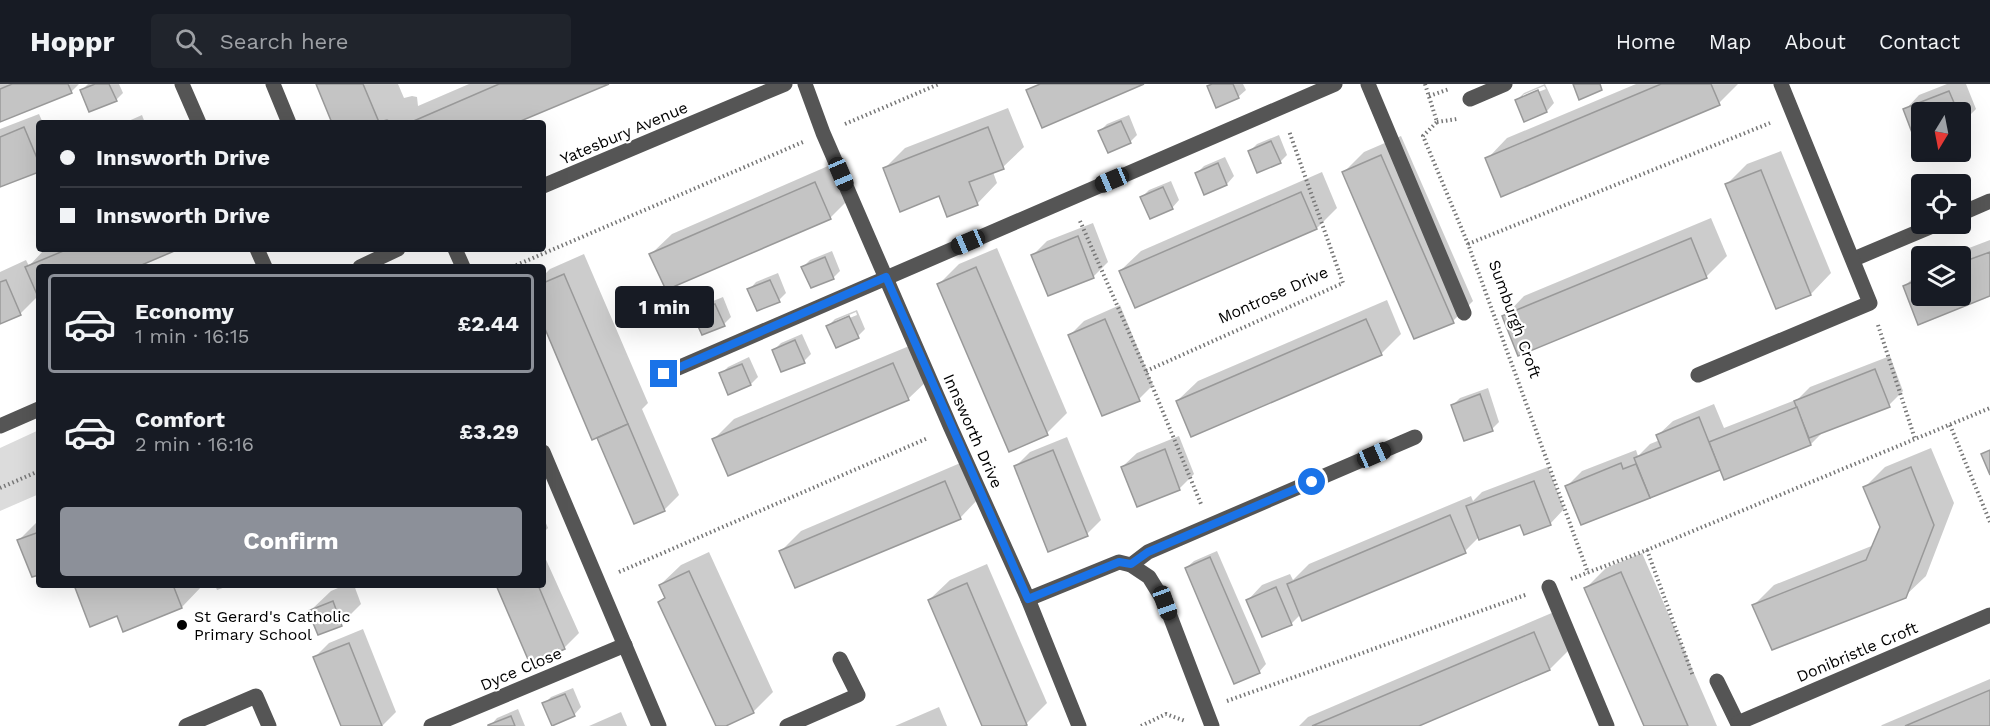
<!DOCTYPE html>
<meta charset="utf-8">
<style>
:root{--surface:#171b24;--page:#20242c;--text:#f1f3f6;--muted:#9ea1a6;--line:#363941;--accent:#8c9099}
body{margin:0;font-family:"Work Sans",sans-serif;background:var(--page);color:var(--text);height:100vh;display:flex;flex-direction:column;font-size:22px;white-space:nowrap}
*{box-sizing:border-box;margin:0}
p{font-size:20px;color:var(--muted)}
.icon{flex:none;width:33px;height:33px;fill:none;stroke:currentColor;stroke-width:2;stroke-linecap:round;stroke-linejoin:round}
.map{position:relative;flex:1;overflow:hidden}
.panel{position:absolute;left:36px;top:180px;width:510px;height:324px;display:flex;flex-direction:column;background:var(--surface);border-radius:6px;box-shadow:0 6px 24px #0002}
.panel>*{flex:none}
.banner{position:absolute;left:36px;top:36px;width:510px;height:132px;border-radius:6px;box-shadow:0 6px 24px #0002;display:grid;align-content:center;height:132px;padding:0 24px;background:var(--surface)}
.needle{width:39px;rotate:190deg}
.buttons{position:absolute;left:1911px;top:18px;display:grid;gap:12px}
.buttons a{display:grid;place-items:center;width:60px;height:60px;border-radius:6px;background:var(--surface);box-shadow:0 6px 24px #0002;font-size:30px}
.end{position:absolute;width:27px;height:27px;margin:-14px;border:8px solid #1a73e8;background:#fff;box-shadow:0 0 0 3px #fff}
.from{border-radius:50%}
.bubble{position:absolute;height:42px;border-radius:6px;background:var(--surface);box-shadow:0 6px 24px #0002;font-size:20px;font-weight:700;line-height:42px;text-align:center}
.car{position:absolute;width:18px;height:36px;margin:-18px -9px;border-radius:8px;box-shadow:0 0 4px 2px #0007;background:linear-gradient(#222 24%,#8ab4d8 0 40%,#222 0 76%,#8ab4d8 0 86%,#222 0)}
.banner b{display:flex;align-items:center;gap:21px;height:57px;font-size:22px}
.banner b+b{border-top:2px solid var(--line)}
.banner i{width:15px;height:15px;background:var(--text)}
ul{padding:10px 0 0;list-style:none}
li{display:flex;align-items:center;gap:18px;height:99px;margin:0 12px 9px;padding:0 12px;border:3px solid transparent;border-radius:6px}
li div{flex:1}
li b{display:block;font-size:22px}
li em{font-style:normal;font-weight:700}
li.selected{border-color:var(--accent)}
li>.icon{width:54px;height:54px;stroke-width:1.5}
.primary-button{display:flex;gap:12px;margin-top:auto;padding:12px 24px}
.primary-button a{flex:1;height:69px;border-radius:6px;background:var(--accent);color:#fff;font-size:24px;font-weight:700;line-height:69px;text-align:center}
header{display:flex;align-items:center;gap:36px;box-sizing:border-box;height:84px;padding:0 30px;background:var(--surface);border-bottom:2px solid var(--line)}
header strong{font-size:28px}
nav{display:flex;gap:33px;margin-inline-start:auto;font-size:21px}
.search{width:420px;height:54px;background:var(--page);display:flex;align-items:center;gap:15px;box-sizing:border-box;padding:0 21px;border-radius:6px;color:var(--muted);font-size:22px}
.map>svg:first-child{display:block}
</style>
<header>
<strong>Hoppr</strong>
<div class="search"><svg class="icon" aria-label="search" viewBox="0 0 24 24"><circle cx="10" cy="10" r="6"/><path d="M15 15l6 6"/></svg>Search here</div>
<nav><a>Home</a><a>Map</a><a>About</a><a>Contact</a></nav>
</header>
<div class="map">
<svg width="1990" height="642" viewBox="0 0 1990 642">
<rect width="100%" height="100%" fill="#fff"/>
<!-- green -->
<polygon fill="#dcdcdc" points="39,346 39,410 0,427 0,364"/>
<!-- shadow -->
<g fill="#0003" fill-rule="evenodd">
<polygon points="0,0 79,0 71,8 0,37"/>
<polygon points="88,0 119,0 123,9 116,16 81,7"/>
<polygon points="318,0 398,0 404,14 412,12 417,13 418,22 469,0 605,0 512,39 334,39"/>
<polygon points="1211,0 1243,0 1246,6 1238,13 1209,2"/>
<path d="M1545 0 1554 19 1547 27 1525 36 1517 16 1524 9ZM1544 2 1546 5 1523 14V11Z"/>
<polygon points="1636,0 1738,0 1719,19 1487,75 1507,54"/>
<polygon points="1947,0 1966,0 1976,25 1962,39 1960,28 1922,28 1905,26 1919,11"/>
<polygon points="1008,24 1024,63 1003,83 993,88 997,99 977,120 940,111 885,84 905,64"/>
<polygon points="39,30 43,39 39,39 39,86 0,102 0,45"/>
<polygon points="142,31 145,39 124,39"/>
<polygon points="1129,31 1137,51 1130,58 1100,47 1107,40"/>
<polygon points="1279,51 1287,71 1280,78 1250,67 1257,60"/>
<polygon points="1401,52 1473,217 1453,237 1344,88 1364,68"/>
<polygon points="1781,67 1831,189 1811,210 1777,223 1727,100 1747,80"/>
<polygon points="1225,73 1234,92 1227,100 1205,109 1197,89 1204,82"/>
<polygon points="835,79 850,114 830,134 651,170 672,150"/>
<polygon points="1322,88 1337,124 1317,144 1120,187 1141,167"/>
<polygon points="1171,97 1179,116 1172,124 1142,113 1149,106"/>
<polygon points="1711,134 1727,172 1707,192 1519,270 1504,233 1524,212"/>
<polygon points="1093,139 1108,178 1093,193 1033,171 1047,157"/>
<polygon points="1990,156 1990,211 1919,239 1905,202 1922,185 1922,212 1960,212 1960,172 1948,172"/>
<polygon points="997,164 1067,329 1047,349 939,200 959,180"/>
<polygon points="45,165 175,165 133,183 39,183 39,211 20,230 0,238 0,188 26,176 29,182"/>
<polygon points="832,167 840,187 833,194 803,183 810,176"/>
<polygon points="584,170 648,319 642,325 679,411 664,426 599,354 604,349 543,236 543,192 550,185"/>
<polygon points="778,189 786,209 779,216 749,206 756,198"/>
<polygon points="723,213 731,233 724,240 694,230 701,222"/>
<polygon points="1387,216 1401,250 1381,270 1177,317 1198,297"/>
<polygon points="1120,221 1153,301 1139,315 1070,251 1084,237"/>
<path d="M857 226 865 245 858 252 828 242 835 235ZM856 228 857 231 835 240V237Z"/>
<polygon points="802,250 811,270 804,277 774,266 781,259"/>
<polygon points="914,260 929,295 908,315 714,355 734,335"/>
<polygon points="1890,272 1903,307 1889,321 1824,347 1811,360 1721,384 1582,439 1567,402 1582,387 1636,366 1638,372 1650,360 1660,356 1658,351 1673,337 1714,320 1724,344 1798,315 1810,303"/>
<polygon points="749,273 758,293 751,300 729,309 721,290 728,283"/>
<polygon points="1488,304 1499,338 1492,345 1453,321 1460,314"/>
<polygon points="1179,352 1194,390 1180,404 1137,421 1122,383 1137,369"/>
<polygon points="1067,353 1101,436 1087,450 1016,382 1030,368"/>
<polygon points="1931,364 1954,419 1926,492 1905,512 1754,521 1774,501 1874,461 1882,443 1865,403 1885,383"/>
<polygon points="965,377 980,413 960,434 781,467 801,447"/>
<polygon points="1548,383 1564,425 1550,440 1521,439 1478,454 1465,467 1303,535 1301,530 1291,540 1248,516 1262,501 1290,490 1293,496 1309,480 1471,412 1473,417 1482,408"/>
<polygon points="543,432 548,444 543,449"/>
<polygon points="39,436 39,489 19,456"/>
<polygon points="1217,467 1266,580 1259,588 1186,484 1194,477"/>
<polygon points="709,468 773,608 753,628 722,642 717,642 660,518 666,512 660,501 681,481"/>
<polygon points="543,469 579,549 564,564 531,578 498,501 543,501"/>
<polygon points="1642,469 1717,642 1646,642 1586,504 1606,484"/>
<polygon points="987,480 1047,619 1026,640 1021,642 983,642 929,516 950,496"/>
<polygon points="76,501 201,501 202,502 182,523 123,546 117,530"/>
<polygon points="215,501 231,501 217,506"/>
<polygon points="345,501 354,501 361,520 341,540 310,527 331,507"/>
<polygon points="1554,528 1570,565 1550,585 1416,642 1299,642 1308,633"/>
<polygon points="363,545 396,628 382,642 342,642 315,573 329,559"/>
<polygon points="1990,595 1990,642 1881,642 1882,641"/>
<polygon points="573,604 581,623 574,631 544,620 551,613"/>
<polygon points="939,623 947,642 895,642"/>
<polygon points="518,625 525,642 490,642 497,634"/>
<polygon points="621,628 627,642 589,642"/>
</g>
<!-- building -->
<g fill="#c4c4c4" stroke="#999" stroke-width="1.5">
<polygon points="12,0 68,0 72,9 0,38 0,5"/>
<polygon points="95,0 109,0 117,17 89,28 80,6"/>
<polygon points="316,0 363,0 379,38 387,36 393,39 332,39"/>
<polygon points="499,0 609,0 516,39 409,39"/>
<polygon points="1040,0 1144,0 1042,44 1026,6"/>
<polygon points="1212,0 1233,0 1239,14 1216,24 1207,2"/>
<polygon points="1573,0 1600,0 1602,6 1579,16"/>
<polygon points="1661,0 1711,0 1720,21 1501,113 1485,74"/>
<polygon points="1538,6 1547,28 1524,38 1515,16"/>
<polygon points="1949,7 1958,28 1922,28 1922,57 1916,59 1903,25"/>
<polygon points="1121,37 1131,59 1108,69 1098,47"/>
<polygon points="24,43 39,79 39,88 0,103 0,53"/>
<polygon points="988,43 1004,85 969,98 978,121 947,133 939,112 900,128 883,84"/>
<polygon points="1271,57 1281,79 1257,89 1248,67"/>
<polygon points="1381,71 1454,239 1414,255 1342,88"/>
<polygon points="1218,79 1227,101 1204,111 1195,89"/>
<polygon points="1761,86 1811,211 1776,225 1725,100"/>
<polygon points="815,98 831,135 666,206 649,170"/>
<polygon points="1163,103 1173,125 1150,135 1140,113"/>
<polygon points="1301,108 1317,145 1135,224 1119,187"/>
<polygon points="1078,152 1094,194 1048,212 1031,171"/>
<polygon points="1691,154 1707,194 1518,272 1502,232"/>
<polygon points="68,165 179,165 137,183 39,183 39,215 25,183"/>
<polygon points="1990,168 1990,212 1918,241 1903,202 1922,194 1922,212 1960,212 1960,179"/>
<polygon points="825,173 834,195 811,204 801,183"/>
<polygon points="976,183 1048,351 1009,368 937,200"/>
<polygon points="564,190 628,340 592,356 543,240 543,199"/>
<polygon points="6,196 21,231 0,240 0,198"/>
<polygon points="770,196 780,218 757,227 747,205"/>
<polygon points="715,220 725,242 702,251 692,229"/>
<polygon points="849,232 859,254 836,264 826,242"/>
<polygon points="1105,235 1140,317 1102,332 1068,251"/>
<polygon points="1366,235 1382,271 1191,353 1176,317"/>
<polygon points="795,256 805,279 781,288 772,266"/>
<polygon points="893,279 909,316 728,392 712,355"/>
<polygon points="742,280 751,301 728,311 719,289"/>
<polygon points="1875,285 1890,323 1809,354 1794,317"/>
<polygon points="1480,310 1493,347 1464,357 1451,321"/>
<polygon points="1797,323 1811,361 1724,396 1709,358"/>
<polygon points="1699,333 1720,386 1650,414 1634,374 1661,363 1656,351"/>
<polygon points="628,340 665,427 634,440 597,354"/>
<polygon points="1165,365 1180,406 1137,423 1121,383"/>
<polygon points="1053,366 1088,452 1048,468 1014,382"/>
<polygon points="1990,366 1990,391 1981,370"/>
<polygon points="1621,379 1623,385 1636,380 1650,414 1581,441 1565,402"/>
<polygon points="1911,383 1934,441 1906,514 1772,566 1752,521 1866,476 1880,443 1863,403"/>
<polygon points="945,397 961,435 795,504 779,467"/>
<polygon points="1534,397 1551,441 1524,451 1520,441 1479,456 1466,422"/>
<polygon points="1450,431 1466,469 1302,537 1287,500"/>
<polygon points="39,448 39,491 32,493 17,456"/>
<polygon points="1210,473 1260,589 1234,600 1185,484"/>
<polygon points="689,487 754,629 726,642 716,642 658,518 665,514 659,501"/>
<polygon points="1621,488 1688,642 1644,642 1584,504"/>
<polygon points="967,499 1027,641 1024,642 982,642 928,516"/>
<polygon points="74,501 173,501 182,524 123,548 117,532 90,543"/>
<polygon points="496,501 538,501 565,565 530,580"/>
<polygon points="1276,503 1292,541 1262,553 1246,516"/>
<polygon points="333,517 342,542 318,551 308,527"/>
<polygon points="1534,548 1550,586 1419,642 1312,642"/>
<polygon points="349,559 382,642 341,642 313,573"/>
<polygon points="1990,606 1990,642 1905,642"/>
<polygon points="565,610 575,632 552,642 542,619"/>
<polygon points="511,632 515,642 488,642 488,641"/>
</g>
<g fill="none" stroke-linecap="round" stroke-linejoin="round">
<!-- path -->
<g stroke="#777" stroke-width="4" stroke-dasharray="1.5 3" stroke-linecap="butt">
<polyline points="1425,0 1437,38 1423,52 1468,160 1588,489"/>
<polyline points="1429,12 1449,5"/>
<polyline points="1437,38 1457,35"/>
<polyline points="845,40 939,0"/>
<polyline points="1080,137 1146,287 1201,420"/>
<polyline points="1468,160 1770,39"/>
<polyline points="512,183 803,58"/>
<polyline points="1878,241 1915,355"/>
<polyline points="1146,287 1343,199 1289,47"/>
<polyline points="1950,341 1990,438"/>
<polyline points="0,404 39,387"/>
<polyline points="1647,466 1693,592"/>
<polyline points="619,488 928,354"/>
<polyline points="1571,495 1647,466 1990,324"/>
<polyline points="1227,617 1528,510"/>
<polyline points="1141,642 1166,630 1185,637"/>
</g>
<!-- minor -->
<g stroke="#555" stroke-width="15">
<polyline points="182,0 199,39"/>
<polyline points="273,0 289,39"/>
<polyline points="805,0 823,49 951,344 1028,515 1119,478 1131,481 1149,493 1165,519 1212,642"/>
<polyline points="1368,0 1464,229"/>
<polyline points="1470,15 1505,0"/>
<polyline points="543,102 785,0"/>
<polyline points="1960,130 1990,117"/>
<polyline points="257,165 265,183"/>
<polyline points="455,165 463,183"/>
<polyline points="1854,175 1937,140"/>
<polyline points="360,183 398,165"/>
<polyline points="664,290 1335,0"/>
<polyline points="1698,291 1870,219 1781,0"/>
<polyline points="0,342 39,325"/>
<polyline points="543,368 659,642"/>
<polyline points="1131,481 1148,468 1415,353"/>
<polyline points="1549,503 1607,642"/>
<polyline points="1028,515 1079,642"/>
<polyline points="1717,597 1739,642"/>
<polyline points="1738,639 1990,531"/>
<polyline points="186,642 256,612 269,642"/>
<polyline points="431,642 625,561"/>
<polyline points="787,642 858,611 840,575"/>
</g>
</g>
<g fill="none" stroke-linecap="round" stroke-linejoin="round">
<!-- route -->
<polyline stroke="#1a73e8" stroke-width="8" points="664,290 886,193 1028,515 1119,478 1131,480 1148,468 1312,398"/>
</g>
<!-- markers -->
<circle fill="#000" stroke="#fff" stroke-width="2" cx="182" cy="541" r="6"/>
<g text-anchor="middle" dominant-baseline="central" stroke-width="4.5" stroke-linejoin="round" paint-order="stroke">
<!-- street labels -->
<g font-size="16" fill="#000" stroke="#fff">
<text transform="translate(624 49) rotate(-23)">Yatesbury Avenue</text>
<text transform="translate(1273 211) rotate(-24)">Montrose Drive</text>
<text transform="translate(1515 235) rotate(70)">Sumburgh Croft</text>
<text transform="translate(973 347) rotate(66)">Innsworth Drive</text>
<text transform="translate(1857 568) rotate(-23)">Donibristle Croft</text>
<text transform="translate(521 585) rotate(-23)">Dyce Close</text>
</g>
<!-- poi labels -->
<g font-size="16" fill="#000" stroke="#fff" text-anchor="start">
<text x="194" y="532">St Gerard's Catholic<tspan x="194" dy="18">Primary School</tspan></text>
</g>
</g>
</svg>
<div class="buttons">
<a><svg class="needle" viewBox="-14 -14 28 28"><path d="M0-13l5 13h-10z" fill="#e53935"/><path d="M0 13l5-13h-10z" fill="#9ea1a6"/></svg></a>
<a><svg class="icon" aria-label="locate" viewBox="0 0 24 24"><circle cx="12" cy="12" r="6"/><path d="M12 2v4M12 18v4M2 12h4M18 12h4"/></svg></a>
<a><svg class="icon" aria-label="layers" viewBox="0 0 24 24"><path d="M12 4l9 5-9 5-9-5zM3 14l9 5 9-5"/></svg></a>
</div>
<i class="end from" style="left:1312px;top:398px"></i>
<i class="end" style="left:664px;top:290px"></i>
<div class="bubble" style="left:615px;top:202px;width:99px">1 min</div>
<i class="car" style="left:841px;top:90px;rotate:157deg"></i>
<i class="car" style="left:1112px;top:96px;rotate:247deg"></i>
<i class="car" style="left:968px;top:158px;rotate:247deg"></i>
<i class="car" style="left:1374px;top:371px;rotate:66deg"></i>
<i class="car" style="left:1165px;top:519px;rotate:160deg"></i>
<div class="banner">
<b><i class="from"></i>Innsworth Drive</b>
<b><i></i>Innsworth Drive</b>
</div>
<section class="panel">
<ul>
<li class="selected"><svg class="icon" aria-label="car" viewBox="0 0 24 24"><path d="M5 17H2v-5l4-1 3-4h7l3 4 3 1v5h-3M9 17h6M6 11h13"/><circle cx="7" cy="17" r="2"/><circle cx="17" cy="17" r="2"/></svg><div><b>Economy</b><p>1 min · 16:15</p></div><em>£2.44</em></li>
<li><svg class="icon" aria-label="car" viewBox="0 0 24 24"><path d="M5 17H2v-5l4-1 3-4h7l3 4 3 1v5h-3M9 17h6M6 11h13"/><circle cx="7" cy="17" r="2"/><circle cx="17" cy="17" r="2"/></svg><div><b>Comfort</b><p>2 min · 16:16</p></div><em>£3.29</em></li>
</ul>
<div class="primary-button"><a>Confirm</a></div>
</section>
</div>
